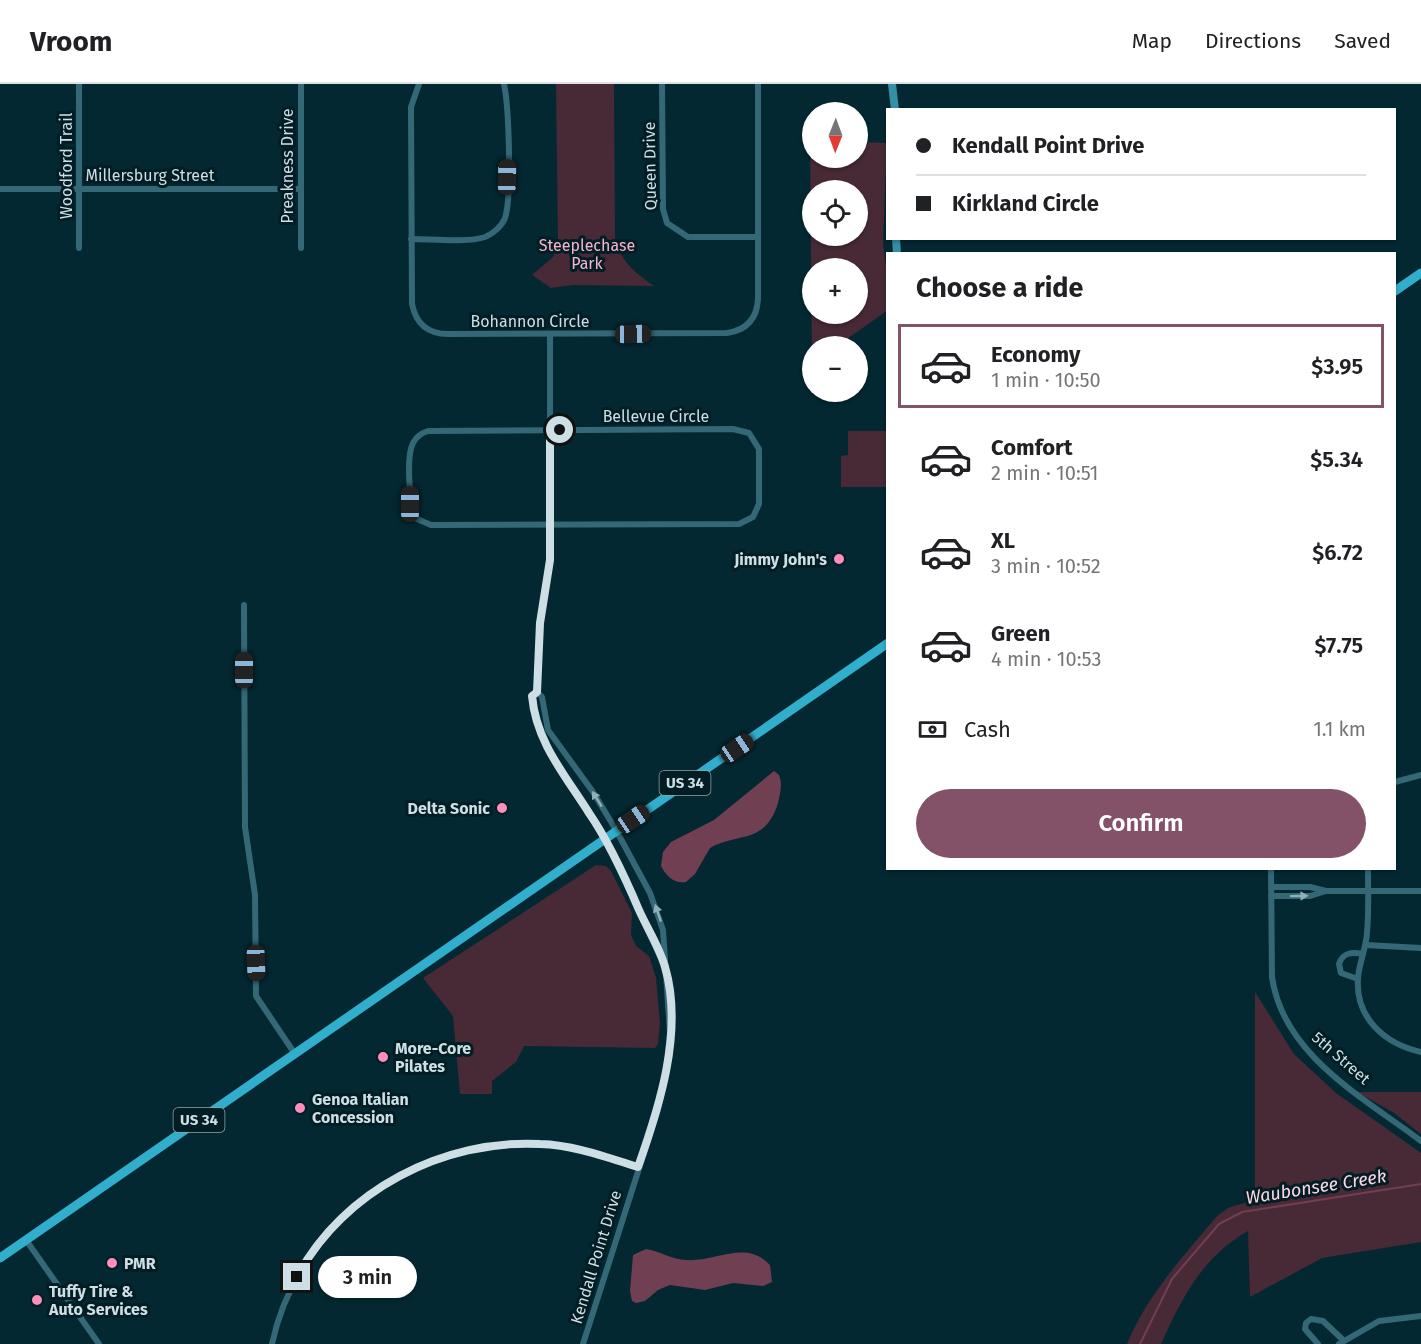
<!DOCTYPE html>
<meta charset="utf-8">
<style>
:root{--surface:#fff;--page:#f2f2f2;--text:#202124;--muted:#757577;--line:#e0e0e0;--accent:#845268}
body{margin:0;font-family:"Fira Sans",sans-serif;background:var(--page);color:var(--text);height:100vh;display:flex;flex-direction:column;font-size:22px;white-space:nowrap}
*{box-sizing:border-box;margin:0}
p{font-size:20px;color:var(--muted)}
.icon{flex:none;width:33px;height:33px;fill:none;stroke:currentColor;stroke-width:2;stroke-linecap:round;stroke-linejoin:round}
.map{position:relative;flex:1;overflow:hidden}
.panel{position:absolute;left:886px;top:168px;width:510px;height:618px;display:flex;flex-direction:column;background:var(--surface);border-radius:0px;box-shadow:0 2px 4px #0004}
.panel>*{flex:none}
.banner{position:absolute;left:886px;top:24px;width:510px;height:132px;border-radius:0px;box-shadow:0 2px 4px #0004;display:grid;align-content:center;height:132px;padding:0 30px;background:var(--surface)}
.needle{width:39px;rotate:181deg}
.buttons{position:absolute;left:802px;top:18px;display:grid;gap:12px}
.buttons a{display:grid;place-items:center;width:66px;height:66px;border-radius:50%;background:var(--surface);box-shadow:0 2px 4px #0004;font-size:30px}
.end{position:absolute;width:27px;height:27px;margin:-14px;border:8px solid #cddfe5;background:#111;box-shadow:0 0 0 3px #111}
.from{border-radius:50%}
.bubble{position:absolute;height:42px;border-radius:21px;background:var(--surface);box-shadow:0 2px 4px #0004;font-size:20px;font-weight:600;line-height:42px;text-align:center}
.car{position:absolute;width:18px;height:36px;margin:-18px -9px;border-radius:8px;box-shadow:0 0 4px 2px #0007;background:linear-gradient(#222 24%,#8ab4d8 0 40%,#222 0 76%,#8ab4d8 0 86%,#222 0)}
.banner b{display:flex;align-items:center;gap:21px;height:57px;font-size:22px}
.banner b+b{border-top:2px solid var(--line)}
.banner i{width:15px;height:15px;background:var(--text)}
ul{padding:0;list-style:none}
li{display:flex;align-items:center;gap:18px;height:84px;margin:0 12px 9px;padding:0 18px;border:3px solid transparent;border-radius:0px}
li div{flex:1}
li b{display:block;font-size:22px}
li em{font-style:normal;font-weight:600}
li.current{border-color:var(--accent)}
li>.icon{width:54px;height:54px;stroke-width:1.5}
h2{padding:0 30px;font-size:27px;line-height:72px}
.pay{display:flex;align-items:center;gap:15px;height:66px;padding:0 30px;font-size:22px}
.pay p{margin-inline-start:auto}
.button{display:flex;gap:12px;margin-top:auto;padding:12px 30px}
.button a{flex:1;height:69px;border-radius:36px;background:var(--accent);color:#fff;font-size:24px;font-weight:600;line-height:69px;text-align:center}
header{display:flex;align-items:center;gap:36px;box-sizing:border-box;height:84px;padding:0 30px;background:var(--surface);border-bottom:2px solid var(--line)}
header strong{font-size:28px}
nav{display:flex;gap:33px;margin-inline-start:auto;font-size:21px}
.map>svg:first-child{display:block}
</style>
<header>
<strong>Vroom</strong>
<nav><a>Map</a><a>Directions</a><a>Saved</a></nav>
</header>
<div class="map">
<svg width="1421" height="1260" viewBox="0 0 1421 1260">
<rect width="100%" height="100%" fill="#032831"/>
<!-- green -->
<g fill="#472a35" fill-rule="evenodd">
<path d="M556 0H614L615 154C621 178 634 188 654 202L573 201 551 204 532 191 553 173 558 161Z"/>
<path d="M810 58H813V74H858V58L887 59 883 160 888 196V226L837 262H813L812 280ZM858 106V152H813V106ZM858 184V230H813V184Z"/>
<polygon points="848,347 888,347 888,403 841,403 841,372 848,371"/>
<polygon points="596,781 606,782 611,787 632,829 631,851 636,862 649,872 656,894 660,939 658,960 655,964 524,962 516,978 492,997 492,1010 460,1010 453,932 423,894"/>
<path d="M1255 908 1294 970 1336 1009 1421 1069V1158L1322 1174 1250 1213 1248 1147C1202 1173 1182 1214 1161 1260H1127C1147 1211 1184 1171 1218 1131L1230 1123 1255 1116Z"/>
<polygon points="1357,1008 1421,1008 1421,1050 1394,1029"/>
</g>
<!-- water -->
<g fill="#703f52">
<path d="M774 687 779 691C783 701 780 709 778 719 765 761 738 748 710 764L695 790 686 798C674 800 666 792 661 782L663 768 671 758 714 736Z"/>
<path d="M646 1165C659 1167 673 1176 686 1176 717 1178 745 1155 770 1181L772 1198 763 1202 733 1199 705 1206 670 1201 658 1206 645 1217 636 1219 632 1217 630 1207 633 1171Z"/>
</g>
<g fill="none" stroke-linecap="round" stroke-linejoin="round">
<!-- stream -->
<polyline stroke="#703f52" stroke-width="2" points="1140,1260 1172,1195 1219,1140 1242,1128 1421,1100"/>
<!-- street -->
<g stroke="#346877" stroke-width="6">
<polyline points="79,0 79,164"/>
<polyline points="301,0 301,164"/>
<path d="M419 0 411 23 412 220C416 240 428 250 448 250L727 249C747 246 757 234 758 215V0"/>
<polyline points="662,0 663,125 667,139 688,153 758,153"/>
<polyline points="0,105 301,105"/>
<path d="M411 155C431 155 467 159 485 153 493 150 502 142 505 134 512 113 509 24 504 0"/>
<path d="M550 250V476L540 539 537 608 533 612C537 664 569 691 593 734 620 782 641 833 665 883"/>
<path d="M733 345 749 349 759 365V420L753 433 739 440 431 441 417 435C409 421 406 373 413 359 416 353 422 349 428 347Z"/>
<polyline points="244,521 245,743 255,811 256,912 295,970"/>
<polyline points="537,608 542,613 548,646 593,708 616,746 650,809 663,846 670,949 665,994 658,1025 583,1260"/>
<polyline points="1395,698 1421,691"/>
<path d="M1271 784 1272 893C1283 971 1363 1013 1421 1057"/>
<path d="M1368 784C1368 806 1369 828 1367 849 1366 865 1359 879 1358 894 1355 934 1385 960 1421 968"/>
<polyline points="1271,803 1310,803 1326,807 1421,807"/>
<polyline points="1271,812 1310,812 1326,807"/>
<polyline points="1366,861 1421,864"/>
<path d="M1358 895 1341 889 1339 880C1343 868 1352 868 1363 870"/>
<polyline points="26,1156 99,1260"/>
<path d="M272 1260C298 1138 417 1053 540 1060 574 1062 606 1073 638 1083"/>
<polyline points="1318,1260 1305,1245 1306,1239 1311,1235 1323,1237 1343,1256"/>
<polyline points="1339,1260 1379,1237 1421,1232"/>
</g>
<!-- secondary -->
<g stroke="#358fa7" stroke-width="8">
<polyline points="892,0 895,26"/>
<polyline points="896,154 897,170"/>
</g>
<!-- primary -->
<g stroke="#30aecc" stroke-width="9">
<polyline points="1395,207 1421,189"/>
<polyline points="0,1174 888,559"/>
</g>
</g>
<!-- one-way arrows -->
<defs><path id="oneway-solid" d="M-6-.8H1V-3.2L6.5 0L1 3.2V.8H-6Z" transform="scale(1.5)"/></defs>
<g fill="#90afb9">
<use href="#oneway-solid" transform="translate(597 715) rotate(-122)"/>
<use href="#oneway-solid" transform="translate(1299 812) rotate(-1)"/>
<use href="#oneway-solid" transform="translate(658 829) rotate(-109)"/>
</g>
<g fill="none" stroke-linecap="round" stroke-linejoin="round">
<!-- route -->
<path stroke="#cddfe5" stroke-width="8" d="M297 1193C343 1106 444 1055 540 1060 574 1061 606 1073 638 1083 659 1024 684 947 665 883 660 864 647 844 639 826 625 793 609 758 589 729 565 691 536 658 532 612L537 608 540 539 550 476V346H560"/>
</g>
<!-- markers -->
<g fill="#fe8ebb" stroke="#031d24" stroke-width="2">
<circle cx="839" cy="475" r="6"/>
<circle cx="502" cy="724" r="6"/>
<circle cx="383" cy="973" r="6"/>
<circle cx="300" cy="1024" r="6"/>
<circle cx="112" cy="1179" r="6"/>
<circle cx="37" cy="1216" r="6"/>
</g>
<g text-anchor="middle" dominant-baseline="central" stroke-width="6" stroke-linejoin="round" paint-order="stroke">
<!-- shield labels -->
<g fill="#031d24" stroke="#90a5ab" stroke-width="1.5">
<rect x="659.5" y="687" width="51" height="24" rx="4.5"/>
<rect x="173.5" y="1024" width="51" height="24" rx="4.5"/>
</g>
<g font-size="15" font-weight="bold" fill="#cddfe5">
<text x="685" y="699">US 34</text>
<text x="199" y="1036">US 34</text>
</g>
<!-- street labels -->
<g font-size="16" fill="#cddfe5" stroke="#031d24">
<text transform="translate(66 82) rotate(-90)">Woodford Trail</text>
<text transform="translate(287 82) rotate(-90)">Preakness Drive</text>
<text transform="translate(650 82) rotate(-91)">Queen Drive</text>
<text x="150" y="91">Millersburg Street</text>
<text x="530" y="237">Bohannon Circle</text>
<text x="656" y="332">Bellevue Circle</text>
<text transform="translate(1341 974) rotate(41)">5th Street</text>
<text transform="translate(596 1173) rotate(-73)">Kendall Point Drive</text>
</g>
<!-- park labels -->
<g font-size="16" fill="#f8b5cd" stroke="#031d24">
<text x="587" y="161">Steeplechase<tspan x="587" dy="18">Park</tspan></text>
</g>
<!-- poi labels -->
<g font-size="16" font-weight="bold" fill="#cddfe5" stroke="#031d24" text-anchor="start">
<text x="827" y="475" text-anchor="end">Jimmy John's</text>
<text x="490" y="724" text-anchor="end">Delta Sonic</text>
<text x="395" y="964">More-Core<tspan x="395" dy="18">Pilates</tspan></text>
<text x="312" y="1015">Genoa Italian<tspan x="312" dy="18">Concession</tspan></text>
<text x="124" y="1179">PMR</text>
<text x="49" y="1207">Tuffy Tire &amp;<tspan x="49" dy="18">Auto Services</tspan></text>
</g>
<!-- water labels -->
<g font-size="18" font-style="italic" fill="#fad7e3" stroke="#031d24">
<text transform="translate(1316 1103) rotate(-9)">Waubonsee Creek</text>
</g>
</g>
</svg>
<div class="buttons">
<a><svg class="needle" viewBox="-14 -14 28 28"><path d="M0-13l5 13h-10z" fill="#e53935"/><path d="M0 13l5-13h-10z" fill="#757577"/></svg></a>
<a><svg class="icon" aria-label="locate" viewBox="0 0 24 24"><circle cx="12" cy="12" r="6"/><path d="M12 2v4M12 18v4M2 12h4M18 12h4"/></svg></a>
<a>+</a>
<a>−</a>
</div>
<i class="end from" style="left:560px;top:346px"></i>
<i class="end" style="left:297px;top:1193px"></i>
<div class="bubble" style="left:318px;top:1172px;width:99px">3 min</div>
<i class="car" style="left:507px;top:93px;rotate:1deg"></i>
<i class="car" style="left:633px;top:250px;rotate:89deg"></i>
<i class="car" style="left:410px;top:420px;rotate:0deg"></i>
<i class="car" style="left:244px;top:586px;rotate:0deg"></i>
<i class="car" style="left:737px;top:664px;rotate:56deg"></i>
<i class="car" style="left:633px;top:735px;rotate:56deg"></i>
<i class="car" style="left:256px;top:879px;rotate:178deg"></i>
<div class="banner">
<b><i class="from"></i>Kendall Point Drive</b>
<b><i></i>Kirkland Circle</b>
</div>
<section class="panel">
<h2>Choose a ride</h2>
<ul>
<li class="current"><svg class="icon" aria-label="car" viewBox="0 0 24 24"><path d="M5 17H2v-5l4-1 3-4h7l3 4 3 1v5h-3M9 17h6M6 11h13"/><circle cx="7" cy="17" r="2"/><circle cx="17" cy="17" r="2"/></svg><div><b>Economy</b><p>1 min · 10:50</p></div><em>$3.95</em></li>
<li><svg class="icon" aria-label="car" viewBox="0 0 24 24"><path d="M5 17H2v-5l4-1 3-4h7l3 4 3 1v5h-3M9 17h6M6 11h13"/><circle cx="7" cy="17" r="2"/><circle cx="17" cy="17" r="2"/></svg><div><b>Comfort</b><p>2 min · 10:51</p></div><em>$5.34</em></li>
<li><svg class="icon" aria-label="car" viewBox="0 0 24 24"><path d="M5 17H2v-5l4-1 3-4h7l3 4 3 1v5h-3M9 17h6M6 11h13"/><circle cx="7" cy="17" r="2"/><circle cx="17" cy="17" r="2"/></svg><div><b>XL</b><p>3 min · 10:52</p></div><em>$6.72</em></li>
<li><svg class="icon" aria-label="car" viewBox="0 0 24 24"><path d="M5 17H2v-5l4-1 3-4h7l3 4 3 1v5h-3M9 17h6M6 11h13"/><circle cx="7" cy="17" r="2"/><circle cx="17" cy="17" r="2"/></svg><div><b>Green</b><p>4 min · 10:53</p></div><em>$7.75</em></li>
</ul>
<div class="pay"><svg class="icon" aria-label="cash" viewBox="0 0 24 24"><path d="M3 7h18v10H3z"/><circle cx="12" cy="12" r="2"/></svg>Cash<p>1.1 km</p></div>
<div class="button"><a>Confirm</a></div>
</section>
</div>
